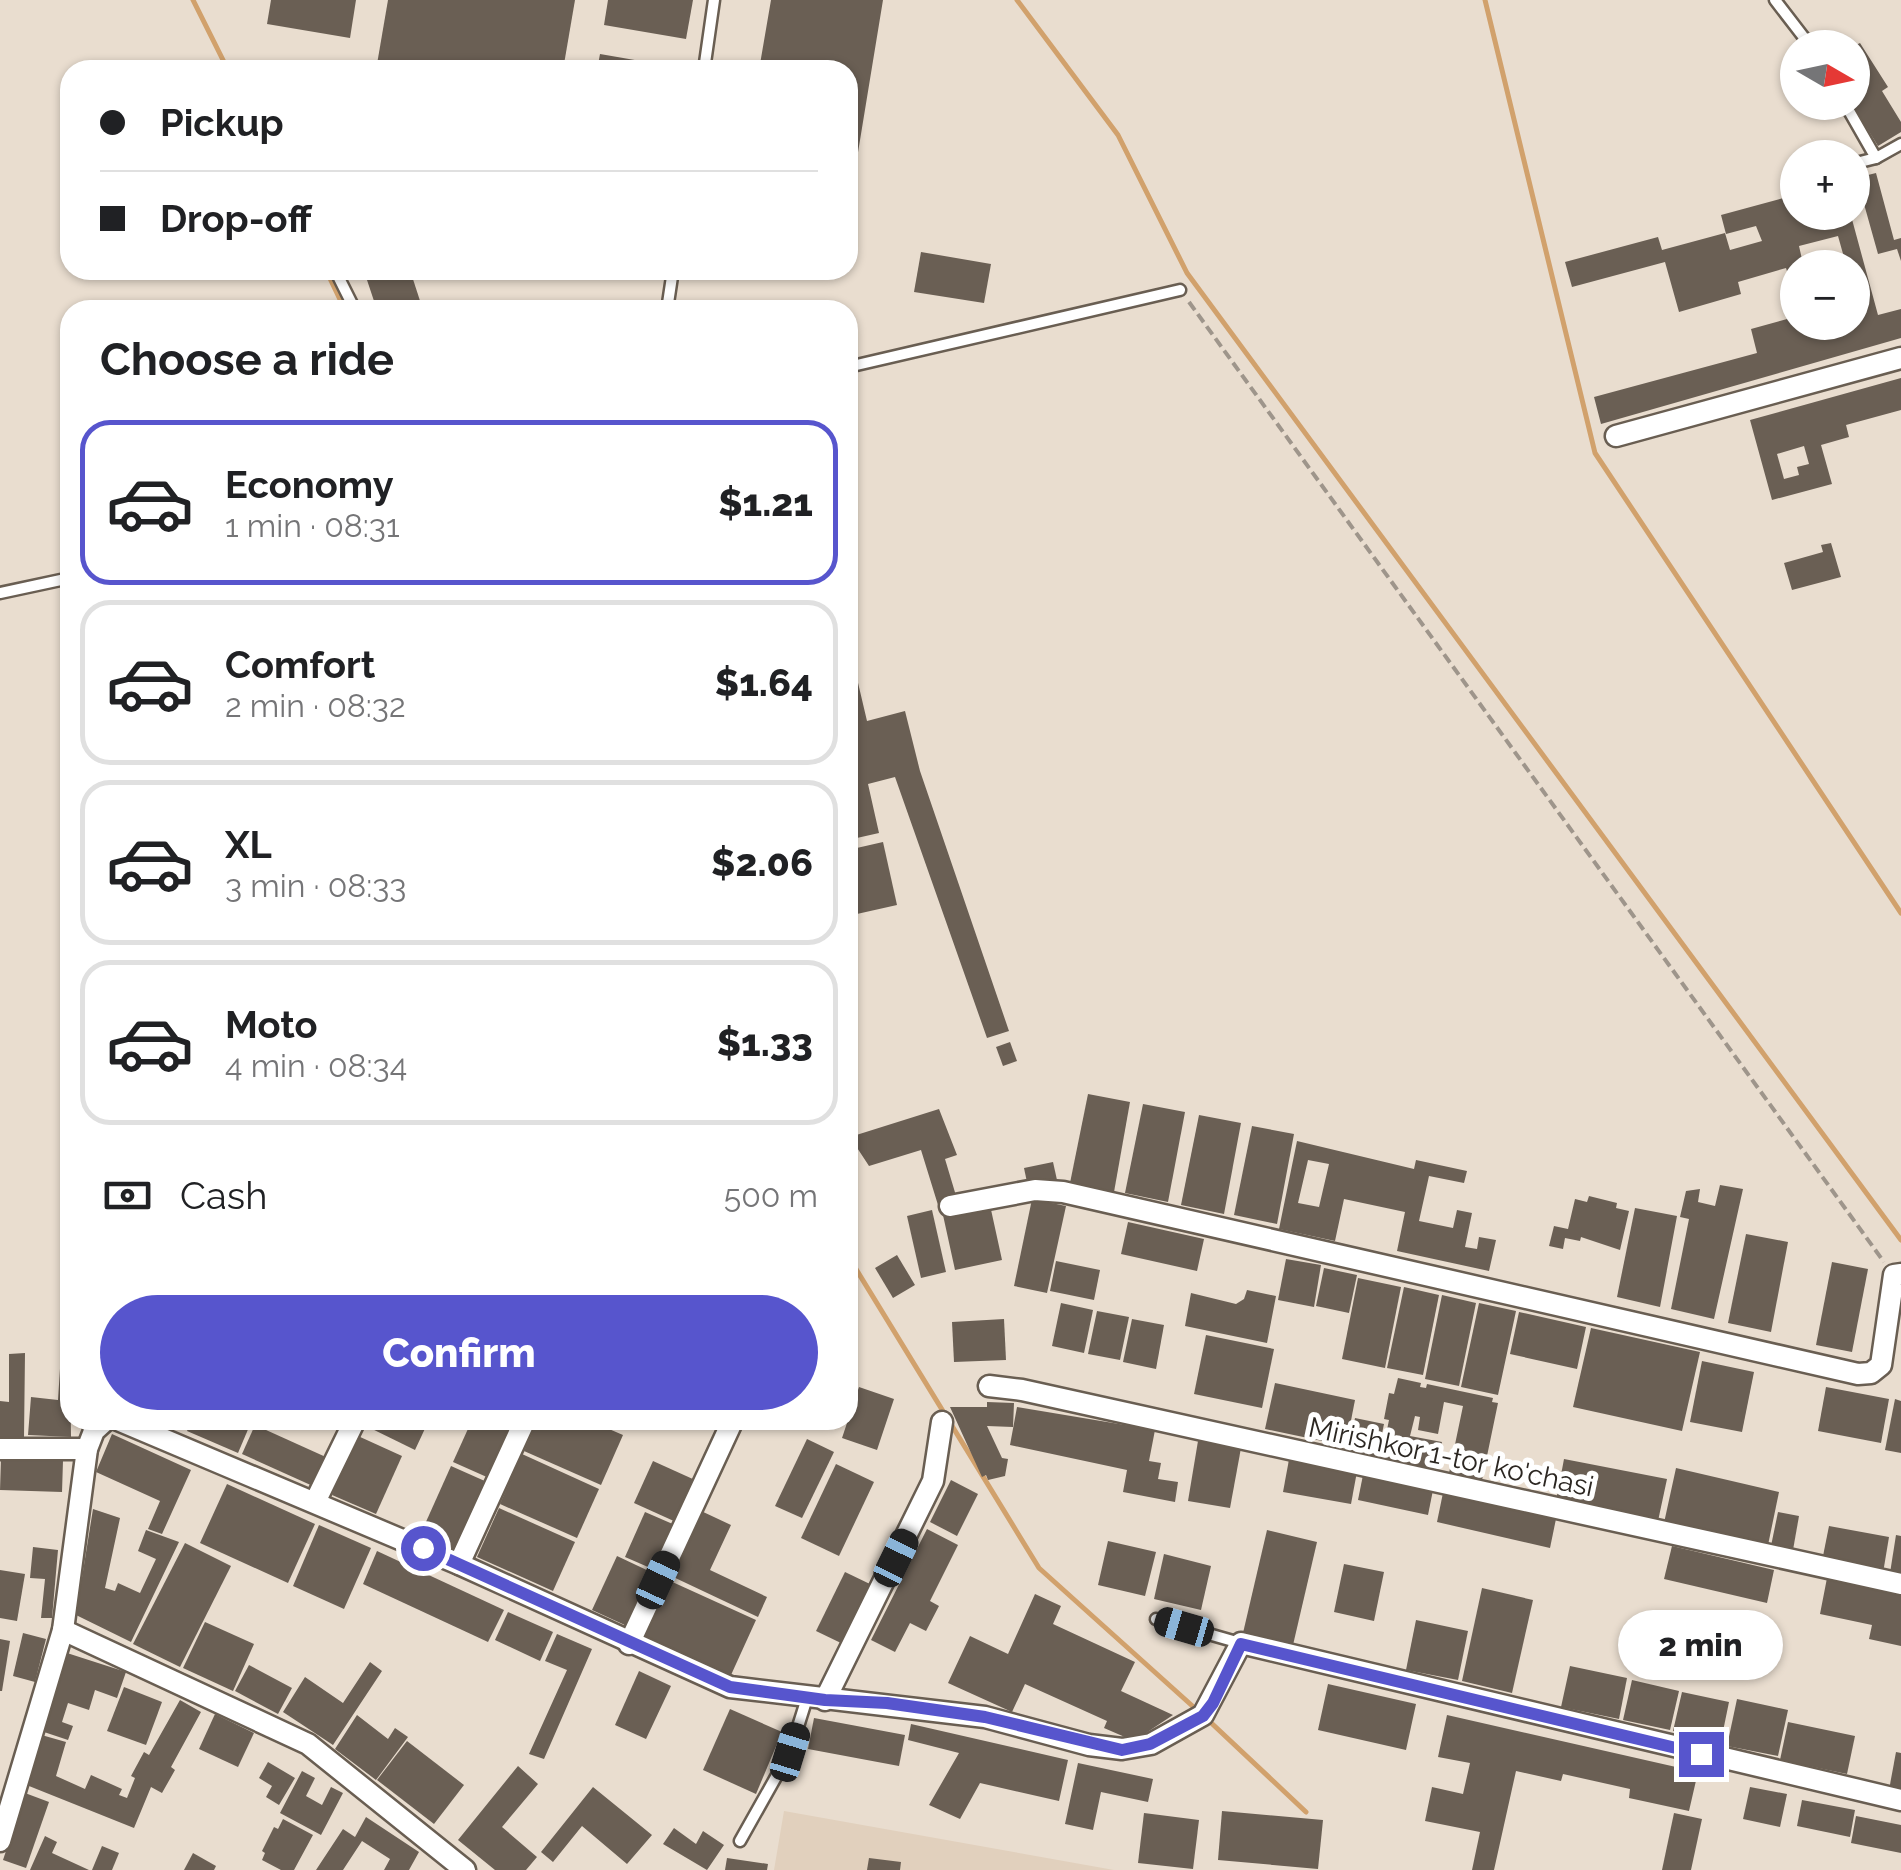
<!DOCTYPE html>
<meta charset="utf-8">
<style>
:root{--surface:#fff;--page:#f6f6f6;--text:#202124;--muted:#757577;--line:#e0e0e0;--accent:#5755cd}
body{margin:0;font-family:Raleway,sans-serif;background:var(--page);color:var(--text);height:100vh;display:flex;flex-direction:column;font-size:38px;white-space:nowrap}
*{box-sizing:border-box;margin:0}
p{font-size:32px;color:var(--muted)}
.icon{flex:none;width:55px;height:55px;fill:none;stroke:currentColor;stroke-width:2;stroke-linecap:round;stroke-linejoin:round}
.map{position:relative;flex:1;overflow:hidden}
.panel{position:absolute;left:60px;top:300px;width:798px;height:1130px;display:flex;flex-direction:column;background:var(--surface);border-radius:30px;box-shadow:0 2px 8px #0004}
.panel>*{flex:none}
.top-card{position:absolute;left:60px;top:60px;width:798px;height:220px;border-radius:30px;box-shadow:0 2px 8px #0004;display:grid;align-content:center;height:220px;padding:0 40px;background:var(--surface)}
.needle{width:65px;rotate:99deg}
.buttons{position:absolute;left:1780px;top:30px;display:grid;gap:20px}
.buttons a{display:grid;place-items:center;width:90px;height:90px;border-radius:50%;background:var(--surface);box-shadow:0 2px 8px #0004;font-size:50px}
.end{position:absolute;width:45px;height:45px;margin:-22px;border:12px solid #5755cd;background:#fff;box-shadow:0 0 0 5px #fff}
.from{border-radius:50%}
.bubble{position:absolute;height:70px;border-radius:35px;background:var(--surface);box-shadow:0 2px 8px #0004;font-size:32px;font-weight:800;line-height:70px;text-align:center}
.car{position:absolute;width:30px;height:60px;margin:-30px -15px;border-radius:12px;box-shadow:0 0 8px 2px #0007;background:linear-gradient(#222 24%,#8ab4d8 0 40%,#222 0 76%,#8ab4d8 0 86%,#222 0)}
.top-card b{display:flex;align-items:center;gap:35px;height:95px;font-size:38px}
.top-card b+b{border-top:2px solid var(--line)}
.top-card i{width:25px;height:25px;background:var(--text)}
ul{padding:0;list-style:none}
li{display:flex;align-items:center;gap:30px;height:165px;margin:0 20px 15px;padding:0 20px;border:5px solid var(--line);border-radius:30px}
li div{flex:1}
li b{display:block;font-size:38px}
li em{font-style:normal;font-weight:800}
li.current{border-color:var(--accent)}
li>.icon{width:90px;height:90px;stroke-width:1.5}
h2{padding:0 40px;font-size:45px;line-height:120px}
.pay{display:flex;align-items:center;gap:25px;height:110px;padding:0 40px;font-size:38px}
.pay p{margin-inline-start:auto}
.action{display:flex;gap:20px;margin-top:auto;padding:20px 40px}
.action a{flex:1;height:115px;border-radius:60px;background:var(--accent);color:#fff;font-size:40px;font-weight:800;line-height:115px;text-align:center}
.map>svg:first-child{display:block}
</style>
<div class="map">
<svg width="1901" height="1870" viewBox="0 0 1901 1870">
<rect width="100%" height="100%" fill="#e9ddcf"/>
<!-- built -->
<polygon fill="#e1d0bd" points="784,1811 1114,1870 774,1870"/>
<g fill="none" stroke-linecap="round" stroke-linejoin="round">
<!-- stream -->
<g stroke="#d1a16c" stroke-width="5">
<polyline points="193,0 228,70"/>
<polyline points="1017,0 1118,135 1187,273 1901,1240"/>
<polyline points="1485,0 1595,453 1901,913"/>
<polyline points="326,270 345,310"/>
<polyline points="848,1256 1039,1568 1198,1711"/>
<polyline points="1206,1718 1306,1812"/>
</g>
</g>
<!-- building -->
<g fill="#6a5f54" fill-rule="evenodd">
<polygon points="271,0 356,0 350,38 267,24"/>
<polygon points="388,0 575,0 563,70 376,70"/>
<polygon points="608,0 693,0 686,39 604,25"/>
<polygon points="771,0 883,0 850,201 848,70 759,70"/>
<polygon points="1860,43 1888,87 1882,91 1901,122 1901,132 1878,146 1852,104 1852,47"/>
<polygon points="600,54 681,68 681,70 597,70"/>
<polygon points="1876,173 1894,240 1901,238 1901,261 1897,249 1878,254 1864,204 1852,207 1852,179"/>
<polygon points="1798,194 1798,212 1850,212 1878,315 1901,309 1901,338 1601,424 1594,397 1757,353 1751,329 1798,316 1798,322 1852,322 1852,268 1847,268 1838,236 1799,246 1804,268 1798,268 1798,307 1786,268 1738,282 1741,294 1679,312 1665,262 1572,287 1565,262 1658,237 1662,250 1725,233 1730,250 1762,241 1756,226 1726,234 1721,215"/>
<polygon points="921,252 991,264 984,303 914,292"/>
<polygon points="397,270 410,270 423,310 377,310 367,280"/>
<path d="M1901 378V410L1846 425 1849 437 1821 445 1832 484 1772 500 1750 420ZM1804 446 1809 464 1797 467 1799 475 1784 479 1777 454Z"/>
<polygon points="1831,543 1841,577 1792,590 1784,563 1823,552 1821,545"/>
<polygon points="855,670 867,721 905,711 920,771 1009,1031 987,1038 895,777 868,784 879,833 848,840 848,671"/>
<polygon points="883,842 897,905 848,916 848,850"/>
<polygon points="1010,1042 1017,1061 1003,1066 996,1047"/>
<polygon points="1088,1094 1130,1102 1114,1192 1070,1183"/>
<polygon points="1143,1104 1185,1112 1168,1202 1125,1193"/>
<polygon points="939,1109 957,1155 945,1159 957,1199 938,1205 921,1150 869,1166 850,1137"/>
<polygon points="1199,1115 1241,1123 1224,1214 1181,1205"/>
<polygon points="1252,1126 1294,1134 1277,1224 1234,1215"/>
<path d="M1297 1141 1414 1169 1416 1160 1467 1171 1464 1183 1429 1176 1419 1221 1453 1228 1457 1210 1472 1213 1465 1247 1477 1249 1479 1237 1496 1240 1489 1271 1397 1251 1405 1212 1344 1199 1335 1241 1279 1229ZM1308 1160 1329 1164 1319 1207 1298 1203Z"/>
<polygon points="1053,1162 1057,1180 1028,1187 1024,1168"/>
<polygon points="1720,1185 1743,1189 1714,1319 1671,1309 1689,1219 1680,1217 1686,1191 1700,1189 1698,1202 1715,1206"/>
<polygon points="1589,1196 1617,1203 1616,1208 1629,1211 1620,1250 1581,1237 1580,1241 1565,1238 1563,1249 1549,1246 1554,1226 1568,1229 1575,1199 1587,1202"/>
<polygon points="1032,1199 1066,1206 1047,1293 1014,1286"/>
<polygon points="990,1205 1002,1260 955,1270 943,1215"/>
<polygon points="1635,1208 1677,1216 1660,1307 1617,1297"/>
<polygon points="932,1210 946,1272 921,1278 907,1216"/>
<polygon points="1128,1222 1204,1239 1197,1271 1121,1254"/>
<polygon points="1746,1234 1788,1242 1771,1332 1728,1323"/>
<polygon points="897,1255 915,1285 893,1298 875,1268"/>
<polygon points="1286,1259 1321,1265 1314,1307 1278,1300"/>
<polygon points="1056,1261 1100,1270 1094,1300 1050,1291"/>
<polygon points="1832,1262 1868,1269 1852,1352 1816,1345"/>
<polygon points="1324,1268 1357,1275 1349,1313 1316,1306"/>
<polygon points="1358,1278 1401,1287 1385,1368 1342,1359"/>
<polygon points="1404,1287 1439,1295 1423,1375 1387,1368"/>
<polygon points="1247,1290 1276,1296 1267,1343 1185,1326 1191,1293 1236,1304 1244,1299"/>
<polygon points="1442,1295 1476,1303 1459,1386 1425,1379"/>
<polygon points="1061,1303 1093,1310 1084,1353 1052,1346"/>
<polygon points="1479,1303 1516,1311 1498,1395 1461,1387"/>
<polygon points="1097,1311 1129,1317 1120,1360 1088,1354"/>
<polygon points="1519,1312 1586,1327 1577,1369 1510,1354"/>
<polygon points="1004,1319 1006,1360 954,1362 952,1322"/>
<polygon points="1132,1319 1164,1325 1156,1369 1123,1362"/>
<polygon points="1591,1328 1700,1352 1682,1431 1573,1407"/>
<polygon points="1206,1335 1274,1349 1262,1408 1194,1394"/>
<polygon points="25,1353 24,1437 0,1437 0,1401 9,1402 9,1354"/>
<polygon points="61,1353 70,1354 71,1437 28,1435 31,1397 58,1400"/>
<polygon points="1702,1361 1754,1372 1742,1432 1690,1422"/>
<polygon points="1398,1378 1421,1383 1420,1387 1426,1388 1427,1384 1493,1398 1492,1402 1498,1403 1481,1485 1448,1478 1463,1406 1444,1402 1438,1434 1418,1430 1420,1417 1415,1416 1410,1436 1442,1442 1435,1476 1381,1459 1389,1420 1384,1419 1389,1393 1394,1394"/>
<polygon points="1275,1383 1355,1400 1346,1446 1265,1429"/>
<polygon points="859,1387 894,1399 877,1450 842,1438"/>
<polygon points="1826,1387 1889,1399 1881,1443 1818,1431"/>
<polygon points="1895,1399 1901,1401 1901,1453 1885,1450"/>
<polygon points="987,1402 1014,1403 1013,1427 987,1426 1002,1458 1008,1459 1005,1476 988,1480 986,1475 982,1477 950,1407 987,1407"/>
<polygon points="1017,1407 1155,1430 1149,1461 1161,1463 1158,1479 1178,1482 1175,1502 1123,1492 1127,1470 1010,1445"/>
<polygon points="1355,1418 1384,1424 1377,1458 1348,1452"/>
<polygon points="192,1420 252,1420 238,1453 187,1431"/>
<polygon points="367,1420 429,1420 415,1450 364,1425"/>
<polygon points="472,1420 515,1420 489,1478 453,1462"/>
<polygon points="538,1420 588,1420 623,1435 601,1485 524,1451"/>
<polygon points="255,1425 328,1458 315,1487 242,1454"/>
<polygon points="112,1434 191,1470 162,1534 148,1529 160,1501 96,1472"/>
<polygon points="358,1436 402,1456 376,1514 332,1495"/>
<polygon points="807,1439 834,1452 802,1518 775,1506"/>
<polygon points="1198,1441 1241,1448 1230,1508 1188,1501"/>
<polygon points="522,1454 599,1489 577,1538 500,1504"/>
<polygon points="1290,1454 1358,1466 1351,1504 1283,1492"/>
<polygon points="1,1459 63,1461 62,1492 0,1490"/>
<polygon points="1564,1459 1667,1479 1658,1521 1556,1501"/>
<polygon points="653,1461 695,1480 676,1522 634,1503"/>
<polygon points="836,1464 874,1482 839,1556 801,1538"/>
<polygon points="451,1466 487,1482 456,1550 421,1533"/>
<polygon points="1676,1468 1779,1492 1768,1545 1664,1523"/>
<polygon points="1364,1470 1434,1485 1428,1515 1358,1500"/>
<polygon points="951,1480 978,1494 957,1536 930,1522"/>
<polygon points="227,1484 315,1524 288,1583 200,1543"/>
<polygon points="1444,1488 1557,1514 1550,1548 1437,1522"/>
<polygon points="499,1508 575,1542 553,1591 477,1557"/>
<polygon points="93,1509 120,1518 105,1588 115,1591 118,1583 140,1593 156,1559 138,1551 146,1530 179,1542 131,1642 76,1615"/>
<polygon points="699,1510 731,1525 710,1570 767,1597 758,1617 669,1575"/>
<polygon points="645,1512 675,1525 655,1570 625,1557"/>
<polygon points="1778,1512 1799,1516 1793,1550 1771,1546"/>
<polygon points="319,1525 371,1548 344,1609 293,1586"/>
<polygon points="1829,1526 1889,1537 1883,1573 1822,1561"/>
<polygon points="927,1529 958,1545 930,1601 939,1606 926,1631 910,1623 895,1652 871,1640"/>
<polygon points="1267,1530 1317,1542 1293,1645 1243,1633"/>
<polygon points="1896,1535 1901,1536 1901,1575 1890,1573"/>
<polygon points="1108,1541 1156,1552 1145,1596 1098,1585"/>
<polygon points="185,1543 231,1566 180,1667 133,1644"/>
<polygon points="1672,1546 1774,1570 1767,1603 1664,1579"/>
<polygon points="33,1547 58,1550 52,1618 41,1618 45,1579 30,1578"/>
<polygon points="377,1551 504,1610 488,1642 363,1584"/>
<polygon points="1164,1554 1211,1566 1201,1610 1154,1599"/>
<polygon points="617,1556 653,1573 627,1626 592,1610"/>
<polygon points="1344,1564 1384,1572 1374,1621 1334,1612"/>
<polygon points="0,1570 25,1574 17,1621 0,1618"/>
<polygon points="845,1572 872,1585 843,1644 816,1631"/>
<polygon points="1827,1578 1901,1594 1901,1646 1869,1639 1872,1625 1820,1614"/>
<polygon points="668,1580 756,1620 731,1675 643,1636"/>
<polygon points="1482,1588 1533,1600 1512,1693 1462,1681"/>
<polygon points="1035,1594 1061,1606 1053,1624 1135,1662 1121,1691 1173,1715 1134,1741 1104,1728 1107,1721 1025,1684 1012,1712 948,1683 970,1636 1008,1654"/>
<polygon points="508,1612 553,1632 540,1661 495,1640"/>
<polygon points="1416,1620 1468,1631 1458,1680 1406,1670"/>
<polygon points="205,1622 254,1644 233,1691 183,1668"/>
<polygon points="23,1633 46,1639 35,1682 13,1676"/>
<polygon points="557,1634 592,1649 544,1759 529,1754 567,1670 545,1661"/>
<polygon points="0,1639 10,1641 2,1691 0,1691"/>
<polygon points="67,1653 126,1672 117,1698 95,1690 89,1710 68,1703 62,1722 73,1726 68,1740 38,1730"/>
<polygon points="370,1662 382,1671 333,1745 283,1712 305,1677 343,1703"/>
<polygon points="249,1665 292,1688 278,1714 235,1691"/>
<polygon points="1570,1666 1627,1678 1619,1719 1561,1707"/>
<polygon points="639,1671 671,1686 646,1739 615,1725"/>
<polygon points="1632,1680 1679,1691 1670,1730 1623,1720"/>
<polygon points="1328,1684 1416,1704 1406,1750 1318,1730"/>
<polygon points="124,1687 162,1702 146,1745 107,1731"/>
<polygon points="1682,1692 1729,1702 1721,1741 1673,1731"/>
<polygon points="1737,1699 1788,1710 1778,1756 1727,1746"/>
<polygon points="180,1700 201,1712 171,1767 175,1770 162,1793 151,1787 134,1828 24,1784 38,1734 66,1742 56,1776 85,1789 91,1775 122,1789 119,1795 127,1798 135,1778 131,1776 144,1752 149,1755"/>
<polygon points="730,1709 782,1732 756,1794 703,1770"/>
<polygon points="215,1714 254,1733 238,1767 199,1749"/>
<polygon points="357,1715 388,1739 395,1728 408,1737 376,1780 335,1749"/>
<polygon points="1447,1715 1698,1772 1689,1811 1629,1798 1630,1789 1563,1774 1561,1781 1516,1771 1494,1870 1472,1870 1480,1832 1425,1821 1432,1787 1463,1794 1470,1763 1438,1757"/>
<polygon points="814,1718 905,1735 899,1766 808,1749"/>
<polygon points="1788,1722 1855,1736 1847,1774 1780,1760"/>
<polygon points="911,1724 1068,1760 1059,1801 980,1783 960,1819 929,1805 959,1753 908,1740"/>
<polygon points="407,1741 464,1785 434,1824 377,1780"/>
<polygon points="1896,1752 1901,1753 1901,1792 1889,1790"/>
<polygon points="268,1762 295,1778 279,1805 266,1797 272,1786 259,1778"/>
<polygon points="1078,1763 1153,1779 1148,1802 1101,1792 1093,1830 1065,1824"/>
<polygon points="518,1766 538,1784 502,1827 537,1857 526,1870 495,1870 458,1840"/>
<polygon points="302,1771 315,1778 306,1796 322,1805 331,1787 343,1793 321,1835 280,1813"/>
<polygon points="593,1787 652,1835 627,1864 582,1826 553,1862 541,1852"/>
<polygon points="1750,1787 1787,1794 1780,1827 1743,1819"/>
<polygon points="25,1793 49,1802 26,1868 3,1860"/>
<polygon points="1802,1800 1855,1810 1850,1837 1797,1826"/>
<polygon points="1222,1811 1323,1820 1318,1869 1218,1860"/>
<polygon points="1144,1813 1199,1820 1193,1869 1138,1863"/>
<polygon points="1674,1813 1702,1819 1691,1870 1662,1870"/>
<polygon points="1856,1816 1901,1825 1901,1853 1851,1843"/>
<polygon points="366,1817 419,1852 409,1870 384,1870 390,1859 362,1841 343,1870 316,1870 343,1829 355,1837"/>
<polygon points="283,1819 313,1835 294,1870 281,1870 262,1860 265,1853 262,1851 274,1827 278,1829"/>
<polygon points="674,1828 696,1844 703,1831 724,1845 707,1870 663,1844"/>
<polygon points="45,1836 57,1842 52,1853 89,1870 30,1870"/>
<polygon points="102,1846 119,1853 112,1870 92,1870"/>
<polygon points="193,1853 216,1866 214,1870 184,1870"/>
<polygon points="727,1858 768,1864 767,1870 725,1870"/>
<polygon points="869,1858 901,1862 900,1870 867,1870"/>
</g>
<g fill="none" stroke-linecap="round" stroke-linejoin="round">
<defs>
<g id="lane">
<polyline points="1775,0 1812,48"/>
<polyline points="704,70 714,0"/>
<polyline points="1844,102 1876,158 1852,164"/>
<polyline points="1876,158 1901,144"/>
<polyline points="335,270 355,310"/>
<polyline points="667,310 673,270"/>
<polyline points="848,367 1180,290"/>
<polyline points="0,593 70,578"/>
<polyline points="1156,1619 1240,1643"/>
<polyline points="740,1841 790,1752 807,1698"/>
</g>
<g id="street">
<polyline points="1616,436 1901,358"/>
<polyline points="950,1206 1035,1190 1063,1192 1858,1374 1871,1373 1881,1365 1894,1275 1901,1274"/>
<polyline points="989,1386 1022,1390 1901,1584"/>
<polyline points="118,1420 459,1564 730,1687 985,1717 1089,1745 1122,1749 1151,1744 1203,1715 1241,1643 1901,1800"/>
<polyline points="0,1449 87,1449"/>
<polyline points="315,1502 355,1420"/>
<polyline points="459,1564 525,1420"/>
<polyline points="63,1630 308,1744 465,1870"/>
<polyline points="629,1644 733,1420"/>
<polyline points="825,1700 933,1481 942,1422"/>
<polyline points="0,1841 63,1630 87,1449 94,1431 106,1420"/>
</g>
</defs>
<!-- lane casing -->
<use href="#lane" stroke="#695e52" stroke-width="15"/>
<!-- street casing -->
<use href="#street" stroke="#695e52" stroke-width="25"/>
<!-- path -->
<polyline stroke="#9e958b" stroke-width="4" stroke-dasharray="10 5" stroke-linecap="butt" points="1189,302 1884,1262"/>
<!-- lane -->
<use href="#lane" stroke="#fff" stroke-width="10"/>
<!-- street -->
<use href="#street" stroke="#fff" stroke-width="20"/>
</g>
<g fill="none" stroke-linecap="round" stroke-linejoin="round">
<!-- route -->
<polyline stroke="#5755cd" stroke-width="12" points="423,1548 730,1687 825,1700 887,1703 985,1717 1122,1750 1150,1744 1203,1716 1213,1703 1241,1644 1701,1754"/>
</g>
<g text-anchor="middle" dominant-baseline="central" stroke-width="10" stroke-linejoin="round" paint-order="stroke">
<!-- street labels -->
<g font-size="28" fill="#2c2722" stroke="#fff">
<text transform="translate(1451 1457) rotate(12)">Mirishkor 1-tor ko'chasi</text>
</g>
</g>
</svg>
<div class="buttons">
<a><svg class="needle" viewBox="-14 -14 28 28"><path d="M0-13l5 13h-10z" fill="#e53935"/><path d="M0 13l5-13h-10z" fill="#757577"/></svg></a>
<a>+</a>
<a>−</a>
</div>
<i class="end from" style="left:423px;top:1548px"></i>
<i class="end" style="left:1701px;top:1754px"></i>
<div class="bubble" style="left:1618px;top:1610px;width:165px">2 min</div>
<i class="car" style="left:896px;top:1558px;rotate:26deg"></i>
<i class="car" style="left:658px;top:1580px;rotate:25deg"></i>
<i class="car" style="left:1184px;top:1627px;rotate:286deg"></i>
<i class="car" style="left:790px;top:1752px;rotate:17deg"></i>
<div class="top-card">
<b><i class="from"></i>Pickup</b>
<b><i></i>Drop-off</b>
</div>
<section class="panel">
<h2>Choose a ride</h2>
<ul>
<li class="current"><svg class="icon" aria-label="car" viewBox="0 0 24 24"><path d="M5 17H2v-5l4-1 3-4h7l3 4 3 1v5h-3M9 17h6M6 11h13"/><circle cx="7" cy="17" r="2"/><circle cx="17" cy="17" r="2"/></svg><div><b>Economy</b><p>1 min · 08:31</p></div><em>$1.21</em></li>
<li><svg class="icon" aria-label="car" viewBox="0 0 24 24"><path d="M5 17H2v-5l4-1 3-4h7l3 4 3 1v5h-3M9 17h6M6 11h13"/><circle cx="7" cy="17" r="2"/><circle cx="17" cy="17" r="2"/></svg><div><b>Comfort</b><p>2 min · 08:32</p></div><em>$1.64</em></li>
<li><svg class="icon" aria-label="car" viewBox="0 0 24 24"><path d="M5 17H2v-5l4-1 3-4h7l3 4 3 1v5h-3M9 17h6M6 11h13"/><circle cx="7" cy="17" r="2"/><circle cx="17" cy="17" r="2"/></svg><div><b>XL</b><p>3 min · 08:33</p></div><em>$2.06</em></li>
<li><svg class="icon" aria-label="car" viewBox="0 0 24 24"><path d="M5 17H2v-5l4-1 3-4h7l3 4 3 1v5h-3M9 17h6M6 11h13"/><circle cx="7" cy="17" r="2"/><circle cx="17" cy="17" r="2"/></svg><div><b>Moto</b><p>4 min · 08:34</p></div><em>$1.33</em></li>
</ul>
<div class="pay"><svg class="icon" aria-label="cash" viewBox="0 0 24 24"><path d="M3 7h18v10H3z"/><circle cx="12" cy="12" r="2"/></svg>Cash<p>500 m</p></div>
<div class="action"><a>Confirm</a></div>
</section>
</div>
